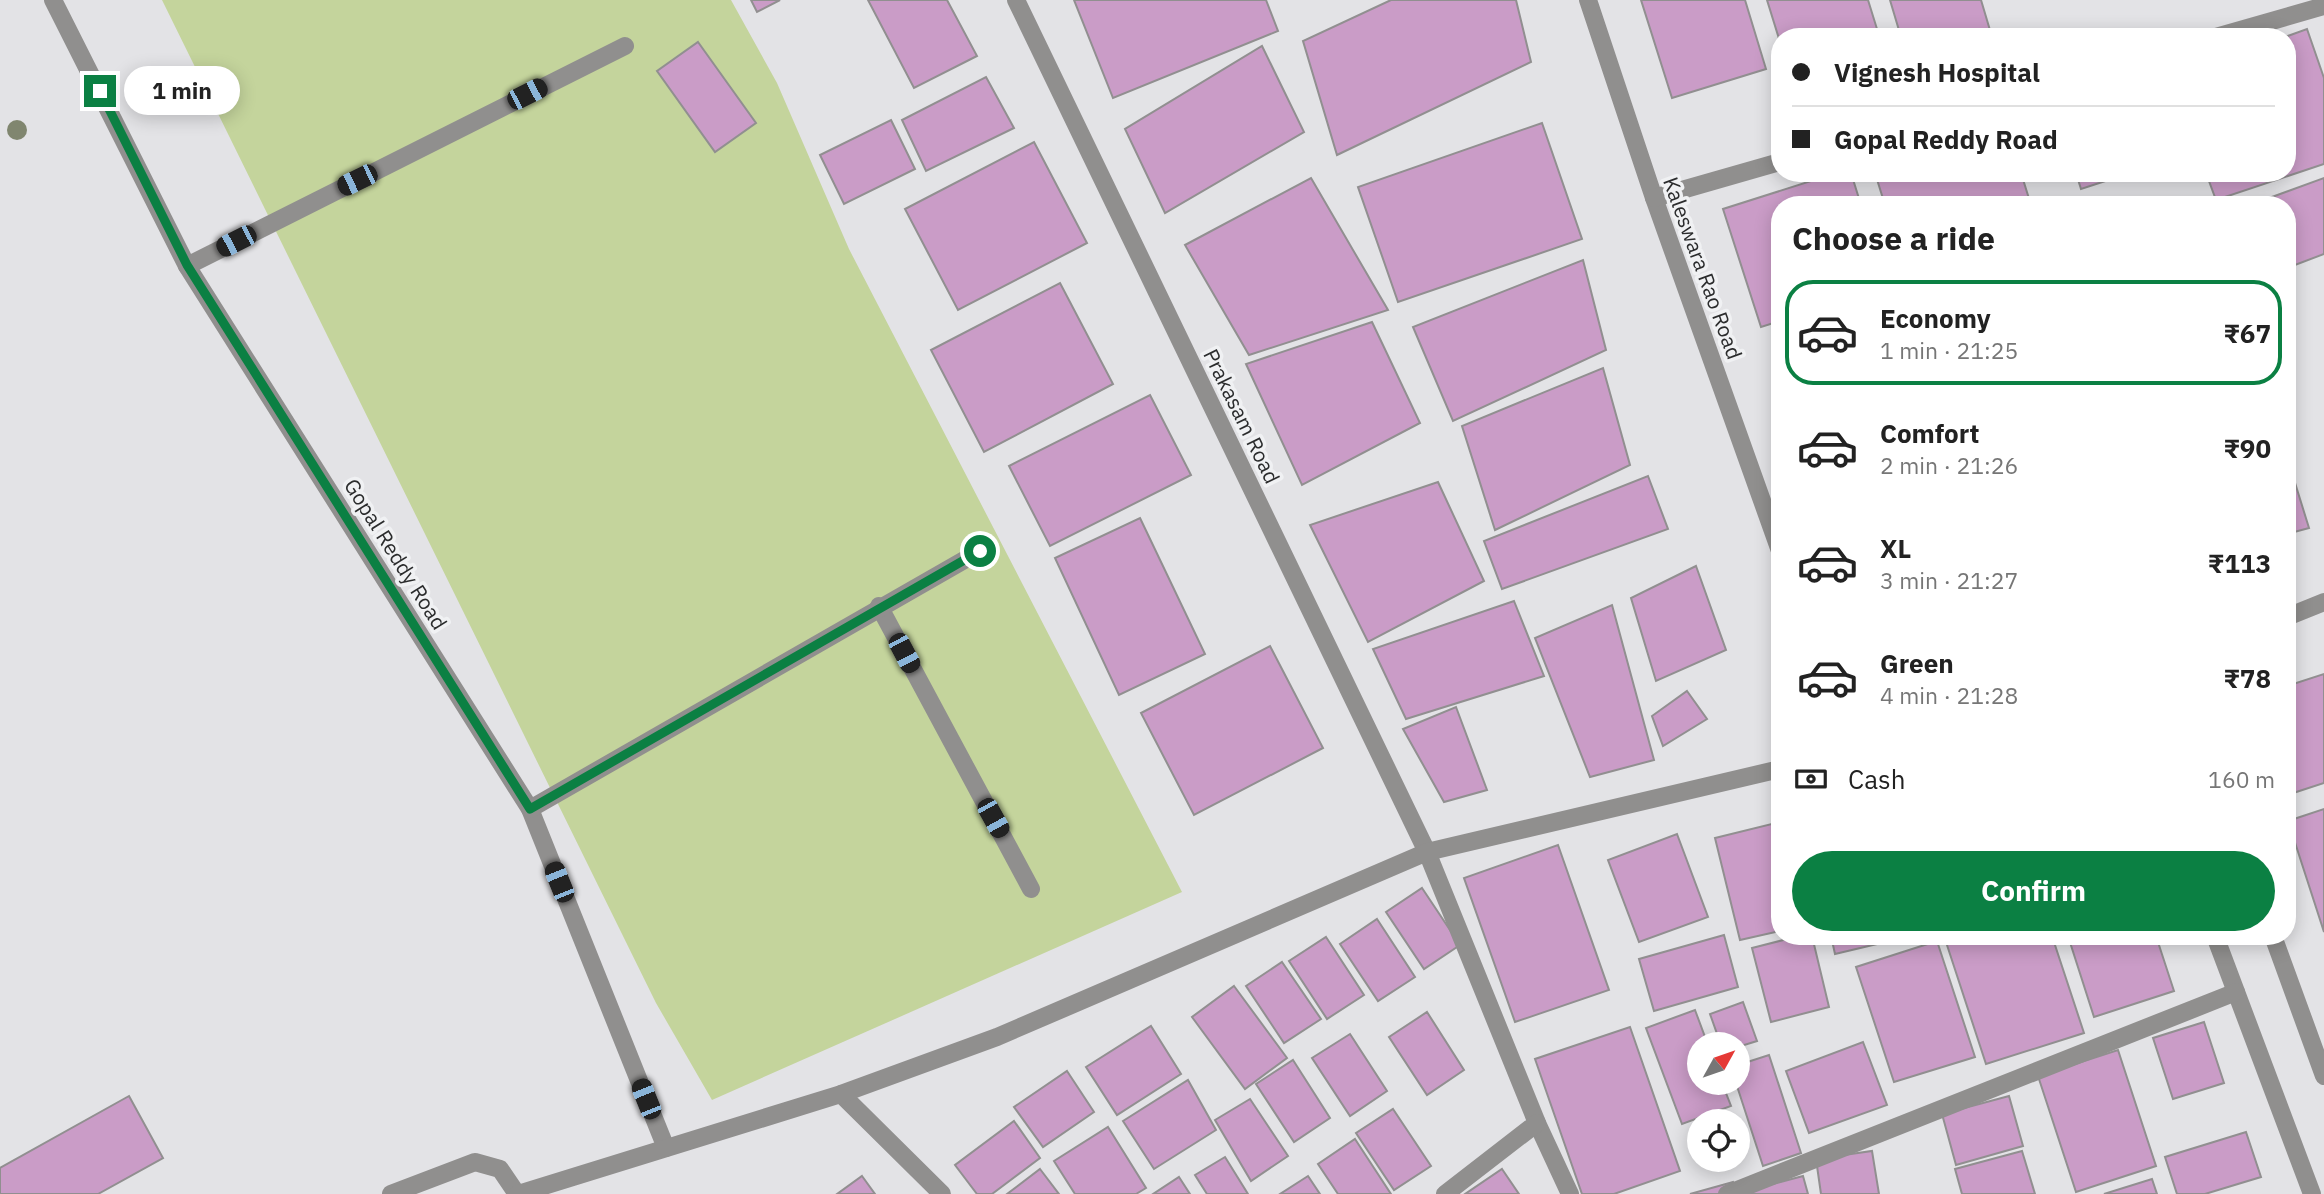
<!DOCTYPE html>
<meta charset="utf-8">
<style>
:root{--surface:#fff;--page:#f6f6f6;--text:#222;--muted:#767676;--line:#e0e0e0;--accent:#0b8043}
body{margin:0;font-family:"IBM Plex Sans",sans-serif;background:var(--page);color:var(--text);height:100vh;display:flex;flex-direction:column;font-size:26px;white-space:nowrap}
*{box-sizing:border-box;margin:0}
p{font-size:23px;color:var(--muted)}
.icon{flex:none;width:38px;height:38px;fill:none;stroke:currentColor;stroke-width:2;stroke-linecap:round;stroke-linejoin:round}
.map{position:relative;flex:1;overflow:hidden}
.drawer{position:absolute;left:1771px;top:196px;width:525px;height:749px;display:flex;flex-direction:column;background:var(--surface);border-radius:28px;box-shadow:0 4px 18px #0003}
.drawer>*{flex:none}
.hud{position:absolute;left:1771px;top:28px;width:525px;height:154px;border-radius:28px;box-shadow:0 4px 18px #0003;display:grid;align-content:center;height:154px;padding:0 21px;background:var(--surface)}
.needle{width:46px;rotate:50deg}
.controls{position:absolute;left:1687px;top:1032px;display:grid;gap:14px}
.controls a{display:grid;place-items:center;width:63px;height:63px;border-radius:50%;background:var(--surface);box-shadow:0 4px 18px #0003;font-size:35px}
.end{position:absolute;width:32px;height:32px;margin:-16px;border:9px solid #0b8043;background:#fff;box-shadow:0 0 0 4px #fff}
.from{border-radius:50%}
.bubble{position:absolute;height:49px;border-radius:24px;background:var(--surface);box-shadow:0 4px 18px #0003;font-size:23px;font-weight:700;line-height:49px;text-align:center}
.car{position:absolute;width:21px;height:42px;margin:-21px -10px;border-radius:9px;box-shadow:0 0 5px 2px #0007;background:linear-gradient(#222 24%,#8ab4d8 0 40%,#222 0 76%,#8ab4d8 0 86%,#222 0)}
.hud b{display:flex;align-items:center;gap:24px;height:66px;font-size:26px}
.hud b+b{border-top:2px solid var(--line)}
.hud i{width:18px;height:18px;background:var(--text)}
ul{padding:0;list-style:none}
li{display:flex;align-items:center;gap:21px;height:105px;margin:0 14px 10px;padding:0 7px;border:4px solid transparent;border-radius:28px}
li div{flex:1}
li b{display:block;font-size:26px}
li em{font-style:normal;font-weight:700}
li.active{border-color:var(--accent)}
li>.icon{width:63px;height:63px;stroke-width:1.5}
h2{padding:0 21px;font-size:32px;line-height:84px}
.pay{display:flex;align-items:center;gap:18px;height:77px;padding:0 21px;font-size:26px}
.pay p{margin-inline-start:auto}
.button{display:flex;gap:14px;margin-top:auto;padding:14px 21px}
.button a{flex:1;height:80px;border-radius:42px;background:var(--accent);color:#fff;font-size:28px;font-weight:700;line-height:80px;text-align:center}
.map>svg:first-child{display:block}
</style>
<div class="map">
<svg width="2324" height="1194" viewBox="0 0 2324 1194">
<rect width="100%" height="100%" fill="#e3e3e6"/>
<!-- green -->
<polygon fill="#c4d49c" points="162,0 731,0 777,83 849,249 1182,892 712,1100 656,1003"/>
<!-- building -->
<g fill="#ca9cc7" stroke="#918f90" stroke-width="2">
<polygon points="751,0 780,0 757,12"/>
<polygon points="868,0 947,0 977,56 914,88"/>
<polygon points="1074,0 1266,0 1278,31 1113,98"/>
<polygon points="1391,0 1516,0 1531,62 1337,155 1303,41"/>
<polygon points="1641,0 1745,0 1766,69 1672,98"/>
<polygon points="1767,0 1868,0 1877,29 1851,37 1780,37 1780,42"/>
<polygon points="1890,0 1981,0 1992,37 1901,37"/>
<polygon points="2307,29 2324,78 2324,164 2216,200 2206,173 2287,173 2287,37 2285,37"/>
<polygon points="698,42 756,123 715,152 657,71"/>
<polygon points="1262,46 1304,132 1165,213 1125,129"/>
<polygon points="986,77 1014,128 926,171 902,120"/>
<polygon points="891,120 915,169 844,204 820,155"/>
<polygon points="1542,123 1582,239 1398,302 1358,187"/>
<polygon points="1034,142 1087,243 958,310 905,209"/>
<polygon points="1836,173 1851,173 1861,205 1780,205 1780,321 1761,327 1723,209"/>
<polygon points="1875,173 2021,173 2031,205 1885,205"/>
<polygon points="2076,173 2130,173 2081,189"/>
<polygon points="1311,178 1388,310 1249,355 1185,245"/>
<polygon points="2324,178 2324,254 2287,268 2287,205 2250,205"/>
<polygon points="1583,260 1606,350 1453,421 1413,327"/>
<polygon points="1060,283 1113,384 984,452 931,350"/>
<polygon points="1372,322 1420,423 1302,485 1246,364"/>
<polygon points="1603,368 1630,465 1495,530 1462,426"/>
<polygon points="1150,395 1191,475 1050,546 1009,466"/>
<polygon points="2287,457 2309,528 2287,534"/>
<polygon points="1648,476 1668,529 1502,589 1484,541"/>
<polygon points="1438,482 1484,581 1368,642 1310,525"/>
<polygon points="1140,518 1205,654 1119,695 1055,558"/>
<polygon points="1696,566 1726,650 1656,681 1631,598"/>
<polygon points="1514,601 1544,676 1406,719 1373,649"/>
<polygon points="1612,605 1654,760 1590,777 1535,638"/>
<polygon points="1270,646 1323,748 1194,815 1141,713"/>
<polygon points="2324,674 2324,783 2287,795 2287,686"/>
<polygon points="1687,691 1707,719 1663,746 1652,716"/>
<polygon points="1456,707 1487,790 1444,802 1403,729"/>
<polygon points="2324,809 2324,932 2288,821"/>
<polygon points="1780,822 1780,931 1740,940 1715,838"/>
<polygon points="1677,834 1708,917 1639,942 1608,860"/>
<polygon points="1558,845 1609,990 1515,1022 1464,878"/>
<polygon points="1422,888 1460,945 1424,969 1386,912"/>
<polygon points="1377,919 1415,977 1378,1001 1340,944"/>
<polygon points="1724,935 1738,987 1654,1011 1639,959"/>
<polygon points="1799,936 1812,936 1829,1007 1771,1022 1752,948"/>
<polygon points="1831,936 1893,936 1894,940 1835,954"/>
<polygon points="1966,936 2052,936 2084,1033 1986,1064 1946,942"/>
<polygon points="2068,936 2156,936 2174,991 2094,1017"/>
<polygon points="1326,937 1364,995 1327,1019 1289,961"/>
<polygon points="1937,941 1975,1057 1894,1082 1856,967"/>
<polygon points="1282,962 1321,1019 1284,1043 1246,986"/>
<polygon points="1234,986 1287,1058 1245,1089 1192,1017"/>
<polygon points="1743,1002 1757,1041 1738,1047 1738,1045 1721,1045 1710,1014"/>
<polygon points="1695,1010 1708,1045 1699,1045 1699,1083 1722,1083 1731,1106 1682,1124 1646,1028"/>
<polygon points="1427,1012 1464,1070 1427,1095 1389,1037"/>
<polygon points="2204,1022 2224,1083 2173,1099 2153,1038"/>
<polygon points="1151,1026 1181,1074 1117,1115 1086,1067"/>
<polygon points="1630,1027 1680,1171 1614,1194 1582,1194 1535,1059"/>
<polygon points="1350,1034 1387,1091 1350,1116 1312,1058"/>
<polygon points="1863,1042 1887,1105 1809,1133 1786,1071"/>
<polygon points="2118,1050 2156,1166 2076,1192 2038,1076"/>
<polygon points="1769,1055 1801,1153 1763,1166 1736,1083 1738,1065"/>
<polygon points="1293,1060 1330,1118 1294,1142 1256,1084"/>
<polygon points="1067,1071 1094,1112 1043,1147 1014,1107"/>
<polygon points="1188,1080 1216,1130 1154,1169 1123,1121"/>
<polygon points="129,1096 163,1158 98,1194 0,1194 0,1168"/>
<polygon points="2009,1096 2023,1146 1956,1165 1942,1114"/>
<polygon points="1250,1099 1288,1156 1251,1181 1215,1120"/>
<polygon points="1393,1109 1431,1166 1394,1190 1356,1133"/>
<polygon points="1014,1121 1040,1158 992,1194 977,1194 955,1165"/>
<polygon points="1108,1127 1146,1188 1136,1194 1075,1194 1054,1161"/>
<polygon points="2246,1132 2261,1177 2205,1194 2177,1194 2165,1157"/>
<polygon points="1355,1139 1391,1194 1338,1194 1318,1164"/>
<polygon points="1872,1151 1879,1194 1821,1194 1816,1159"/>
<polygon points="2022,1151 2035,1194 1962,1194 1955,1169"/>
<polygon points="1225,1157 1248,1194 1207,1194 1195,1175"/>
<polygon points="1040,1169 1059,1194 1007,1194"/>
<polygon points="1502,1169 1519,1194 1465,1194"/>
<polygon points="862,1176 875,1194 837,1194"/>
<polygon points="1308,1176 1320,1194 1280,1194"/>
<polygon points="1803,1176 1808,1194 1751,1194 1750,1190"/>
<polygon points="1179,1177 1190,1194 1153,1194"/>
<polygon points="2152,1179 2157,1194 2104,1194"/>
<polygon points="1733,1182 1736,1194 1690,1194"/>
</g>
<g fill="none" stroke-linecap="round" stroke-linejoin="round">
<!-- minor -->
<g stroke="#908f8e" stroke-width="18">
<polyline points="53,0 187,266 530,809 666,1148"/>
<polyline points="1016,0 1427,852 1537,1123 1570,1194"/>
<polyline points="1588,0 1654,198 1780,551"/>
<polyline points="2216,37 2324,6"/>
<polyline points="1654,198 1780,162"/>
<polyline points="187,266 625,46"/>
<polyline points="879,606 1031,889"/>
<polyline points="2287,617 2324,602"/>
<polyline points="530,809 980,551"/>
<polyline points="2215,936 2312,1194"/>
<polyline points="2273,936 2324,1076"/>
<polyline points="841,1094 942,1194"/>
<polyline points="391,1194 475,1162 500,1169 517,1194"/>
<polyline points="518,1194 841,1094 997,1037 1427,852 1780,769"/>
<polyline points="1445,1194 1537,1123"/>
<polyline points="1727,1194 2236,992"/>
</g>
</g>
<!-- trees -->
<circle fill="#80866f" cx="17" cy="130" r="10"/>
<g fill="none" stroke-linecap="round" stroke-linejoin="round">
<!-- route -->
<polyline stroke="#0b8043" stroke-width="9" points="100,91 187,265 530,809 980,551"/>
</g>
<g text-anchor="middle" dominant-baseline="central" stroke-width="7" stroke-linejoin="round" paint-order="stroke">
<!-- street labels -->
<g font-size="21" fill="#2b2c2d" stroke="#f0f1f3">
<text transform="translate(1703 268) rotate(70)">Kaleswara Rao Road</text>
<text transform="translate(1242 416) rotate(64)">Prakasam Road</text>
<text transform="translate(396 554) rotate(58)">Gopal Reddy Road</text>
</g>
</g>
</svg>
<div class="controls">
<a><svg class="needle" viewBox="-14 -14 28 28"><path d="M0-13l5 13h-10z" fill="#e53935"/><path d="M0 13l5-13h-10z" fill="#767676"/></svg></a>
<a><svg class="icon" aria-label="locate" viewBox="0 0 24 24"><circle cx="12" cy="12" r="6"/><path d="M12 2v4M12 18v4M2 12h4M18 12h4"/></svg></a>
</div>
<i class="end from" style="left:980px;top:551px"></i>
<i class="end" style="left:100px;top:91px"></i>
<div class="bubble" style="left:124px;top:66px;width:116px">1 min</div>
<i class="car" style="left:527px;top:94px;rotate:63deg"></i>
<i class="car" style="left:357px;top:180px;rotate:244deg"></i>
<i class="car" style="left:236px;top:241px;rotate:243deg"></i>
<i class="car" style="left:904px;top:653px;rotate:152deg"></i>
<i class="car" style="left:993px;top:818px;rotate:151deg"></i>
<i class="car" style="left:559px;top:882px;rotate:338deg"></i>
<i class="car" style="left:646px;top:1099px;rotate:338deg"></i>
<div class="hud">
<b><i class="from"></i>Vignesh Hospital</b>
<b><i></i>Gopal Reddy Road</b>
</div>
<section class="drawer">
<h2>Choose a ride</h2>
<ul>
<li class="active"><svg class="icon" aria-label="car" viewBox="0 0 24 24"><path d="M5 17H2v-5l4-1 3-4h7l3 4 3 1v5h-3M9 17h6M6 11h13"/><circle cx="7" cy="17" r="2"/><circle cx="17" cy="17" r="2"/></svg><div><b>Economy</b><p>1 min · 21:25</p></div><em>₹67</em></li>
<li><svg class="icon" aria-label="car" viewBox="0 0 24 24"><path d="M5 17H2v-5l4-1 3-4h7l3 4 3 1v5h-3M9 17h6M6 11h13"/><circle cx="7" cy="17" r="2"/><circle cx="17" cy="17" r="2"/></svg><div><b>Comfort</b><p>2 min · 21:26</p></div><em>₹90</em></li>
<li><svg class="icon" aria-label="car" viewBox="0 0 24 24"><path d="M5 17H2v-5l4-1 3-4h7l3 4 3 1v5h-3M9 17h6M6 11h13"/><circle cx="7" cy="17" r="2"/><circle cx="17" cy="17" r="2"/></svg><div><b>XL</b><p>3 min · 21:27</p></div><em>₹113</em></li>
<li><svg class="icon" aria-label="car" viewBox="0 0 24 24"><path d="M5 17H2v-5l4-1 3-4h7l3 4 3 1v5h-3M9 17h6M6 11h13"/><circle cx="7" cy="17" r="2"/><circle cx="17" cy="17" r="2"/></svg><div><b>Green</b><p>4 min · 21:28</p></div><em>₹78</em></li>
</ul>
<div class="pay"><svg class="icon" aria-label="cash" viewBox="0 0 24 24"><path d="M3 7h18v10H3z"/><circle cx="12" cy="12" r="2"/></svg>Cash<p>160 m</p></div>
<div class="button"><a>Confirm</a></div>
</section>
</div>
